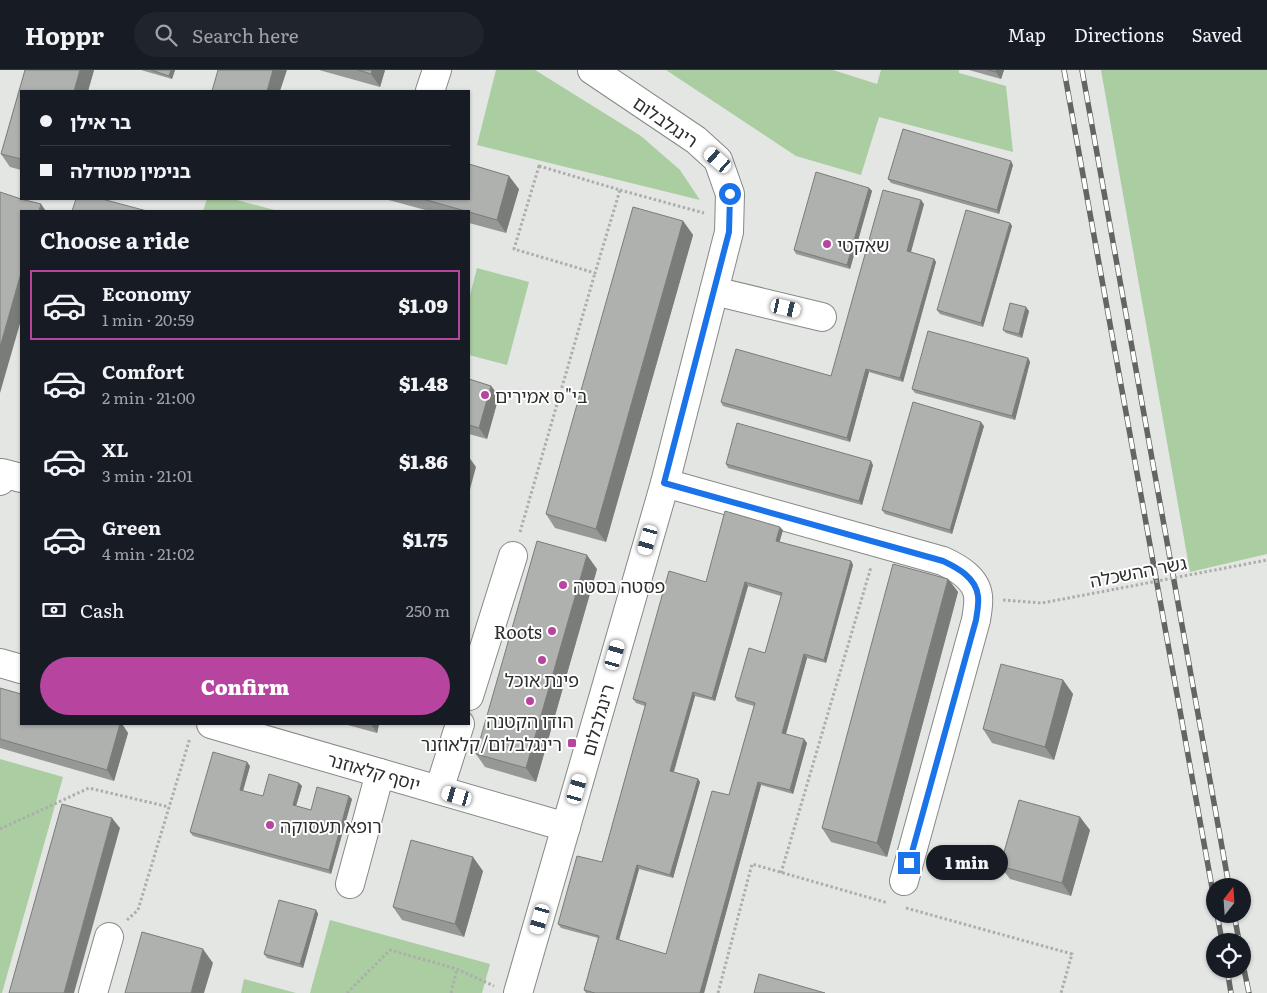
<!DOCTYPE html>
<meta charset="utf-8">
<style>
:root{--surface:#171b24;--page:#20242c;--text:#f1f3f6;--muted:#9ea1a6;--line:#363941;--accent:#b7459f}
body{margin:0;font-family:Literata,"Noto Sans Hebrew",serif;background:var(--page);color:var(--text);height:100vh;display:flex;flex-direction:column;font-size:19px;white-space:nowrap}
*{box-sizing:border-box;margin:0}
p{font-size:16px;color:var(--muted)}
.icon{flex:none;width:28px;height:28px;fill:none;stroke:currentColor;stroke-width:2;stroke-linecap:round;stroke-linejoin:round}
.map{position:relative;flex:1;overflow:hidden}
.details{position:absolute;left:20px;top:140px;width:450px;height:515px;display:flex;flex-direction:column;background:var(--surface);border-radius:0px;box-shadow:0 1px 4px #0004}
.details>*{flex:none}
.top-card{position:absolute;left:20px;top:20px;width:450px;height:110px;border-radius:0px;box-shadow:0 1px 4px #0004;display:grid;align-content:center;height:110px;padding:0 20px;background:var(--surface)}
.needle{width:32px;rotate:17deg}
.fabs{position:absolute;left:1206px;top:808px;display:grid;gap:10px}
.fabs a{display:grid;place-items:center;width:45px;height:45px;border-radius:50%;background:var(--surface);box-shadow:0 1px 4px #0004;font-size:25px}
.end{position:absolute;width:22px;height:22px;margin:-11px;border:6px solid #1a73e8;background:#fff;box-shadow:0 0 0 2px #fff}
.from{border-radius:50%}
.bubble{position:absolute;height:35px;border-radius:18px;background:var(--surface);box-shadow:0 1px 4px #0004;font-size:16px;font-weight:800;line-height:35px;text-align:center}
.car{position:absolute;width:15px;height:30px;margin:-15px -8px;border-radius:6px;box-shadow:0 0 4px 1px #0007;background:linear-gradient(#fff 24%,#345 0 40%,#fff 0 76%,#345 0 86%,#fff 0)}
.top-card b{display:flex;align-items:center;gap:18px;height:48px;font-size:19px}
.top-card b+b{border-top:1px solid var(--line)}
.top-card i{width:12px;height:12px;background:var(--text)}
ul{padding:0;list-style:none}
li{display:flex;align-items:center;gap:15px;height:70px;margin:0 10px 8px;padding:0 10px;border:2px solid transparent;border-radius:0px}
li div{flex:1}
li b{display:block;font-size:19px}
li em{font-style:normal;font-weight:800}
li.selected{border-color:var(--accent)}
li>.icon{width:45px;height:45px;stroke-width:1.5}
h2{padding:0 20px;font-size:22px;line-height:60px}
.pay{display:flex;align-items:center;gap:12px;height:55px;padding:0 20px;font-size:19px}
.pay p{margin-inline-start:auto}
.action{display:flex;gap:10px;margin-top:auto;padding:10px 20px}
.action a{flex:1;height:58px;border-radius:30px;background:var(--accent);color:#fff;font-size:20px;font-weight:800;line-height:58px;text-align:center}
header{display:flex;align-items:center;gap:30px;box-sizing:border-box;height:70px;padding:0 25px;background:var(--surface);border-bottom:1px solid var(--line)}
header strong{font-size:24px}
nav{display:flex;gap:28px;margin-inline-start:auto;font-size:18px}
.search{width:350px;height:45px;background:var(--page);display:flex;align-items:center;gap:12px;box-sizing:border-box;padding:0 18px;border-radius:28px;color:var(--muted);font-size:19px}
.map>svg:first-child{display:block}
</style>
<header>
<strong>Hoppr</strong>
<div class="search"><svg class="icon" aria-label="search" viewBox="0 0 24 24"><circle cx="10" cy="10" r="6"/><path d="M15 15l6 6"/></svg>Search here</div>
<nav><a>Map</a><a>Directions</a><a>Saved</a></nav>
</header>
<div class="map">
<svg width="1267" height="923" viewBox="0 0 1267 923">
<rect width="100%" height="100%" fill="#e3e6e2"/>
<!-- green -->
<g fill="#aacda1">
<polygon points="496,0 535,0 641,66 680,100 700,130 477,75"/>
<polygon points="666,0 833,0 877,14 881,0 959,0 959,3 1006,16 1013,82 879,47 861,105 796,86"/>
<polygon points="1101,0 1267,0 1267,484 1190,502"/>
<polygon points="207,129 233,129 278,141 203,141"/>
<polygon points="477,198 529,212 507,295 469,285 469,229"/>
<polygon points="0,689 63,707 2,923 0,923"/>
<polygon points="330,850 490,894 482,923 310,923"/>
<polygon points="244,909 296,923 241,923"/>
</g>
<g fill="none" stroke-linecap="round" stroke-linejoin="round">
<defs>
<g id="minor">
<polyline points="430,21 437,0"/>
<polyline points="714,221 822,247"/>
<polyline points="0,411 2,403 21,408"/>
<path d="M665 413 943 491C958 498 976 508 978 526 979 534 977 543 976 550L904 811"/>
<polyline points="0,593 21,599"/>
<polyline points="469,626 513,486"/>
<polyline points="211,654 566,757"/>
<polyline points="439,720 460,654"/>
<polyline points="350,814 380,703"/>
<polyline points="93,923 109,867"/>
<polyline points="518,923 665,413 729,162 730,124 718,90 696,70 592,0"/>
</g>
</defs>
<!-- minor casing -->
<use href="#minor" stroke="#868986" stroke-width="30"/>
<!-- path -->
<g stroke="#abaeab" stroke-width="3" stroke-dasharray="2.5 2.5" stroke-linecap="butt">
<polygon points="539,96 620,120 595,203 514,179"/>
<polyline points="620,120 704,143"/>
<polyline points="520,462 595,203"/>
<polyline points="1003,530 1042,533 1116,519"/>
<polyline points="0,759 89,718 169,737"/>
<polyline points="781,803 871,497"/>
<polyline points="906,838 1072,884 1061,923"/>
<polyline points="127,850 138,840 190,668"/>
<polyline points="347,923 390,880 457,899 494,916"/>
<polyline points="451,923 457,899"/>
<polyline points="718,923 752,794 888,833"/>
</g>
<!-- minor -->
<use href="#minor" stroke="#fff" stroke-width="28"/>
<defs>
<g id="rail">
<polyline points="1064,0 1215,834"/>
<polyline points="1082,0 1229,816"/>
<polyline points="1217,844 1222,871"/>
<polyline points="1234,844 1239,871"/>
<polyline points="1242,890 1249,923"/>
<polyline points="1227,899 1231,923"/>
</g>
</defs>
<!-- rail casing -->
<use href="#rail" stroke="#646563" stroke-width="5.5"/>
<!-- rail -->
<use href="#rail" stroke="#fff" stroke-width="4" stroke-dasharray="11" stroke-linecap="butt"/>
<!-- path-bridge -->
<polyline stroke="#abaeab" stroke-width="3" stroke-dasharray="2.5 2.5" stroke-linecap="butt" points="1116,519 1267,490"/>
</g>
<!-- wall -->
<g fill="#969896" fill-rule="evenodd">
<polygon points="25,0 94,0 88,21 21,21 21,100 10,97 1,84"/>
<polygon points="141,0 175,0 172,9"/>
<polygon points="319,0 385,0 380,17"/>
<polygon points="969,0 1004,0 1001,9"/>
<polygon points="1013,95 999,144 891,113 888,109"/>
<polygon points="869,118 872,121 850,199 796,184 794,180"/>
<polygon points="519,119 506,163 469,153 469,141 429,141 385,129 469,129"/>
<polygon points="924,134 911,182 934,189 936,192 903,312 869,302 850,372 723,336 721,332 831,306"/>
<polygon points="683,151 693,165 606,472 555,458 546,444"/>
<polygon points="1010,153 1012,156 983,257 940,244 937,240"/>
<polygon points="1029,241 1022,268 1006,263 1003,260"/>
<polygon points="1028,288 1030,292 1015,350 915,323 912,319"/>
<polygon points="469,309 491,316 499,326 487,369 469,364"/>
<polygon points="984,356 952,464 885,444 882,440"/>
<polygon points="726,394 873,395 862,435 728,398"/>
<path d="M783 460 779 472 851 491 853 495 826 593 807 588 786 664 807 673 793 724 761 715 704 923H586L584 920 598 868 561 858 558 854 602 792 645 636 636 633 633 629 706 512ZM748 516 781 526 765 583 735 627 737 631 754 636 729 725 666 884 619 870 639 799 673 808 700 712 698 709 674 702 695 626 715 631Z"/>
<polygon points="597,499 536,712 485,697 476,684"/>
<polygon points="948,509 958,522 887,787 831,772 822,758"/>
<polygon points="1063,610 1073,624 1054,690 992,673 983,659"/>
<polygon points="0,618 21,654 122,654 128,663 114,711 0,678"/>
<polygon points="344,654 379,654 377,663"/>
<polygon points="250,696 243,721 263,726 299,713 302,716 296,736 311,740 352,729 331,804 193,766 190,762"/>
<polygon points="1090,760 1071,826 1010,809 1000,796"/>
<polygon points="483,801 464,867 402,850 393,837"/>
<polygon points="316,840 318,844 303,898 267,888 264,884"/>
</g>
<!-- shaded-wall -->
<g fill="#7a7c7a">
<polygon points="80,0 94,0 88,21 74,21"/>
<polygon points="171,0 175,0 172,9 169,6"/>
<polygon points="273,0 287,0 280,21 267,21"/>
<polygon points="372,0 385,0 380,17 371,4"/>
<polygon points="996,0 1004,0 1001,9 996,2"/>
<polygon points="1011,91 1013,95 999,144 997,140"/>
<polygon points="509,106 519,119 506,163 497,150"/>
<polygon points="869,118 872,121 850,199 847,195"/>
<polygon points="921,130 924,134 910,185 907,181"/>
<polygon points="41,134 46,141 39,141"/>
<polygon points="683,151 693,165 606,472 596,459"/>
<polygon points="1010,153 1012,156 983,257 981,253"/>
<polygon points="934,189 936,192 903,312 900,308"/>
<polygon points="21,203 21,250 0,323 0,277"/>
<polygon points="1026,237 1029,241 1022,268 1019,264"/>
<polygon points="1028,288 1030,292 1015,350 1012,346"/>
<polygon points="866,299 869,302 850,372 847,368"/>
<polygon points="491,316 499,326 487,369 479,358"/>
<polygon points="981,352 984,356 952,464 950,460"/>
<polygon points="469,387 476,397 469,423"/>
<polygon points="871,391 873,395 862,435 859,431"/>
<polygon points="780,457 783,460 779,474 776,471"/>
<polygon points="587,485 597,499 536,712 526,698"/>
<polygon points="851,491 853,495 826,593 824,590"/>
<polygon points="948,509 958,522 887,787 877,773"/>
<polygon points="745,512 748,516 715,631 712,628"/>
<polygon points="804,584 807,588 785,667 782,663"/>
<polygon points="1063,610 1073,624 1054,690 1045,677"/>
<polygon points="693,622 695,626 673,704 670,701"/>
<polygon points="120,654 122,654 128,663 114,711 107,700"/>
<polygon points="371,654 379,654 377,663"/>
<polygon points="804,669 807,673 793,724 790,720"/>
<polygon points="247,692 250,696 242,724 240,720"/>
<polygon points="698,709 700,712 673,808 670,805"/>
<polygon points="758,712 761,715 704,923 700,923"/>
<polygon points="299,713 302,716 295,739 293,735"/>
<polygon points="349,726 352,729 331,804 329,800"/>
<polygon points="1080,747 1090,760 1071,826 1062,813"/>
<polygon points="112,748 120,758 74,923 64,923"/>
<polygon points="473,787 483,801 464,867 455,854"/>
<polygon points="637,795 639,799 618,873 616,869"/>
<polygon points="316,840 318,844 303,898 300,894"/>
<polygon points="203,879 213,893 204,923 191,923"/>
</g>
<!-- building -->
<g fill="#afb1ae" stroke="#7a7c7a" fill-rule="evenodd">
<polygon points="25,0 80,0 74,21 21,21 21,89 1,84"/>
<polygon points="151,0 171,0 169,6"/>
<polygon points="218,0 273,0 267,21 212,21"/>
<polygon points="358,0 372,0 371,4"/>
<polygon points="988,0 996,0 996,2"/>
<polygon points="903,59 1011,91 997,140 888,109"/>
<polygon points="469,94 509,106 497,150 423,129 469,129"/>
<polygon points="816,102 869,118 847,195 794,180"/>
<polygon points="883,120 921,130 907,181 934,189 900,308 866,299 847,368 721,332 736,279 831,306"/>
<polygon points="0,122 21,129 41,134 39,141 21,141 21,203 0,277"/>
<polygon points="76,129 102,129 147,141 72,141"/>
<polygon points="633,137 683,151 596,459 546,444"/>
<polygon points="966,140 1010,153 981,253 937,240"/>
<polygon points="1010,233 1026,237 1019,264 1003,260"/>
<polygon points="928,261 1028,288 1012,346 912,319"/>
<polygon points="469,309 491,316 479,358 469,355"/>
<polygon points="913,332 981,352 950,460 882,440"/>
<polygon points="737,353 871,391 859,431 726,394"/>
<path d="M725 441 780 457 776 471 851 491 824 590 804 584 782 663 804 669 790 720 758 712 700 923H595L584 920 599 866 558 854 577 786 602 792 646 633 633 629 669 501 706 512ZM745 512 782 523 765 583 749 578 735 627 755 633 729 725 712 721 666 884 616 869 637 795 670 805 698 709 670 701 693 622 712 628Z"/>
<polygon points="537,471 587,485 526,698 476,684"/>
<polygon points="893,494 948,509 877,773 822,758"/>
<polygon points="1001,594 1063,610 1045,677 983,659"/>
<polygon points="0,618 21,624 21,654 120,654 107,700 0,669"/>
<polygon points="213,682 247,692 240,720 263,726 269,704 299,713 293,735 311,740 317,717 349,726 329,800 190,762"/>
<polygon points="1019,730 1080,747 1062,813 1000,796"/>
<polygon points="62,734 112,748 64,923 9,923"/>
<polygon points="411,770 473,787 455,854 393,837"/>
<polygon points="279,830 316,840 300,894 264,884"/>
<polygon points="142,862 203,879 191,923 125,923"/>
<polygon points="759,904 825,923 754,923"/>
</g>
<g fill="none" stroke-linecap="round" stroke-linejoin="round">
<!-- route -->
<path stroke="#1a73e8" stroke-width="6" d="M730 124 729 162 664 413 943 491C958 498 976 508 978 526 979 534 977 543 976 550L909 793"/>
</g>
<!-- markers -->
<g fill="#b7459f" stroke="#fff" stroke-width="2">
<circle cx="827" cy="174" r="5"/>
<circle cx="485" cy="325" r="5"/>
<circle cx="563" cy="515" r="5"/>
<circle cx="552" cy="561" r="5"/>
<circle cx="542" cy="590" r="5"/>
<circle cx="530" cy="631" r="5"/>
<rect x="567" y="668" width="10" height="10" rx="2.5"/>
<circle cx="270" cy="755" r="5"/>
</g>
<g text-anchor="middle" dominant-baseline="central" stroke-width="4" stroke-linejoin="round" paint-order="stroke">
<!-- street labels -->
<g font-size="18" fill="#2c2d2c" stroke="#fff">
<text transform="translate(666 51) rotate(35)">רינגלבלום</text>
<text transform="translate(1138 501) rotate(-11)">גשר ההשכלה</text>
<text transform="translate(597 650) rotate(-74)">רינגלבלום</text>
<text transform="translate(374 701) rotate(16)">יוסף קלאוזנר</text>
</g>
<!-- poi labels -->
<g font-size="18" fill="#2c2d2c" stroke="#fff" text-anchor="start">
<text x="837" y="174">שאקטי</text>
<text x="495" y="325">בי"ס אמירים</text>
<text x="573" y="515">פסטה בסטה</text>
<text x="542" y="561" text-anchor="end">Roots</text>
<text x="542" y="609" text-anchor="middle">פינת אוכל</text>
<text x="530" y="650" text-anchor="middle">הודו הקטנה</text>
<text x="562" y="673" text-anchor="end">רינגלבלום/קלאוזנר</text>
<text x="280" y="755">רופא תעסוקה</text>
</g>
</g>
</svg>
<div class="fabs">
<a><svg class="needle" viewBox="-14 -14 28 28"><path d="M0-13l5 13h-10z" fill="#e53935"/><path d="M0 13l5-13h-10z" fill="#9ea1a6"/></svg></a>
<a><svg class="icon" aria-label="locate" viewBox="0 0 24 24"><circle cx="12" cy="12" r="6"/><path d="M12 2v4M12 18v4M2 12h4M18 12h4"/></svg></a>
</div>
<i class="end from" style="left:730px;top:124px"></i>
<i class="end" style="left:909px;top:793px"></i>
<div class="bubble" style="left:926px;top:775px;width:82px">1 min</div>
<i class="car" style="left:718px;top:90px;rotate:311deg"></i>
<i class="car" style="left:786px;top:238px;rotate:103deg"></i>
<i class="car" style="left:648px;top:470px;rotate:196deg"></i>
<i class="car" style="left:615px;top:585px;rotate:16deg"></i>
<i class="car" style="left:577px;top:719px;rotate:16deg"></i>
<i class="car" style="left:457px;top:726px;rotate:286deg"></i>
<i class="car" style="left:540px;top:849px;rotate:196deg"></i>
<div class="top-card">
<b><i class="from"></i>בר אילן</b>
<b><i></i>בנימין מטודלה</b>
</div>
<section class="details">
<h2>Choose a ride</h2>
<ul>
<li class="selected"><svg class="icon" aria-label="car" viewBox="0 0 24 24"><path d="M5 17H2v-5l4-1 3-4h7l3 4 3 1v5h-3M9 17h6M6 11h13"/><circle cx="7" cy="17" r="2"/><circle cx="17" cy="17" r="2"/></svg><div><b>Economy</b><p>1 min · 20:59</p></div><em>$1.09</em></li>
<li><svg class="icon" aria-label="car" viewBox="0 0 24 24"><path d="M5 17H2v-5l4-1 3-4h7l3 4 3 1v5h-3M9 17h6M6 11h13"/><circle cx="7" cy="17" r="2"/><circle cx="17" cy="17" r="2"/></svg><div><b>Comfort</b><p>2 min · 21:00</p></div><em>$1.48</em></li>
<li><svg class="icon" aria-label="car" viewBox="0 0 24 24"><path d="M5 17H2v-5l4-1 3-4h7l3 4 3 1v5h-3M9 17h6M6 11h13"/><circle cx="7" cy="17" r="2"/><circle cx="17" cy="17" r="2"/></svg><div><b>XL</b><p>3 min · 21:01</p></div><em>$1.86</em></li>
<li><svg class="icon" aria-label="car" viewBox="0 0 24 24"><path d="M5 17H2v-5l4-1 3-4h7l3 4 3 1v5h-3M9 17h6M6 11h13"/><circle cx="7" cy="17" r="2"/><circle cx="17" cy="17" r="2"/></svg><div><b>Green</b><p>4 min · 21:02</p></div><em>$1.75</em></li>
</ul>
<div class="pay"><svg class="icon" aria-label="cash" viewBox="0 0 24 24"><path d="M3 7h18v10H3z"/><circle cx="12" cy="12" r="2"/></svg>Cash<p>250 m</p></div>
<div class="action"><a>Confirm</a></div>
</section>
</div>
